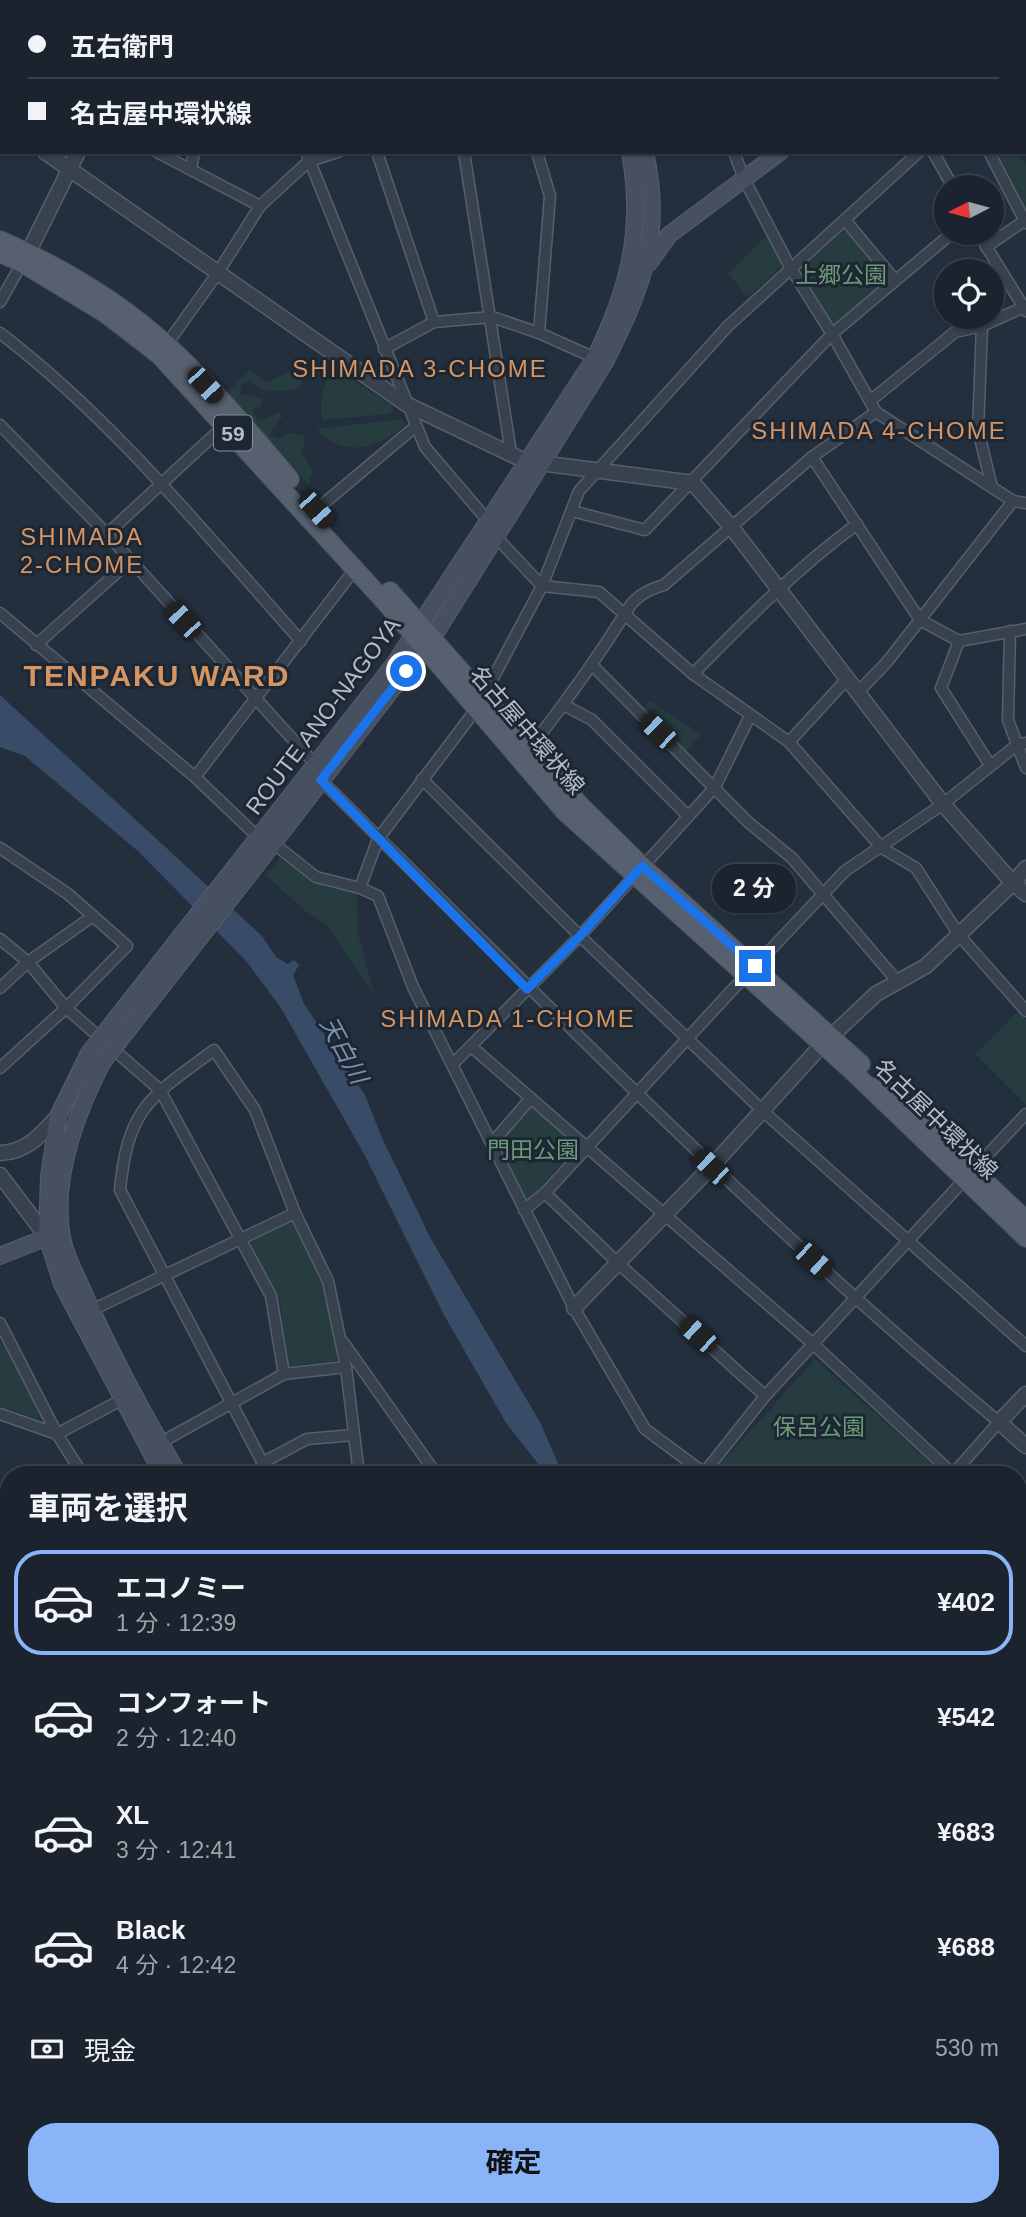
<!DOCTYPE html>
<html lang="ja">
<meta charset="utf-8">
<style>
:root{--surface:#1b232e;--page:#282f3a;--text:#f1f3f6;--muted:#a0a4aa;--line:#39404a;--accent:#8ab4f8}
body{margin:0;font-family:Arial,"Noto Sans JP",sans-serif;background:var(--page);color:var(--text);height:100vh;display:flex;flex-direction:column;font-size:26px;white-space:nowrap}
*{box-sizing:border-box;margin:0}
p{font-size:23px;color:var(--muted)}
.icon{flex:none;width:38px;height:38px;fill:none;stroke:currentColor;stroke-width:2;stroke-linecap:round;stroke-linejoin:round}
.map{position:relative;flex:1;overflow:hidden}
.panel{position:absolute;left:0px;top:1466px;width:1027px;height:751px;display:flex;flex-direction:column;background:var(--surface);border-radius:28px 28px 0 0;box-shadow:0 2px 5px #0004,0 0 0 2px var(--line)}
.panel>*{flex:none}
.banner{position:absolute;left:0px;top:0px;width:1027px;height:154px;box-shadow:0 2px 5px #0004,0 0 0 2px var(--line);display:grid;align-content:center;height:154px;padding:0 28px;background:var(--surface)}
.needle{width:46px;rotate:264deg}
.tools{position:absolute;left:934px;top:175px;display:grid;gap:14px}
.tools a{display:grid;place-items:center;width:70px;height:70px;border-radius:50%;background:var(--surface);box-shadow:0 2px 5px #0004,0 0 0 2px var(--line);font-size:35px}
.end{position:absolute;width:32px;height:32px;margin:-16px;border:9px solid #1a73e8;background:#fff;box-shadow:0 0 0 4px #fff}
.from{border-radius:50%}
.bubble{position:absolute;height:49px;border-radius:24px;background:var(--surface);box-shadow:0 2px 5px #0004,0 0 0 2px var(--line);font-size:23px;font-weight:700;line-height:49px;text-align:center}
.car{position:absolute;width:21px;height:42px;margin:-21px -10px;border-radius:9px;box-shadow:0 0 5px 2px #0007;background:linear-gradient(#222 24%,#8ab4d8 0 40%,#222 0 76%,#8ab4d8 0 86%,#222 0)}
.banner b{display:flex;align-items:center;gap:24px;height:66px;font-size:26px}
.banner b+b{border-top:2px solid var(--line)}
.banner i{width:18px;height:18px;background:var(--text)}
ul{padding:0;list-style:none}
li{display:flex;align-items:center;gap:21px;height:105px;margin:0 14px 10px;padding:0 14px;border:4px solid transparent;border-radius:28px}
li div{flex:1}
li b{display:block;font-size:26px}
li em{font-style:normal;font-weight:700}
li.active{border-color:var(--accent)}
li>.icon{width:63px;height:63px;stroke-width:1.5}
h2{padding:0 28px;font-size:32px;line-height:84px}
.pay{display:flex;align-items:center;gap:18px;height:77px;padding:0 28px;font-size:26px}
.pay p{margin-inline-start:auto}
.cta{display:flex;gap:14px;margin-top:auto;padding:14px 28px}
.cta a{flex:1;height:80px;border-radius:28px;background:var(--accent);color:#111;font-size:28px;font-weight:700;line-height:80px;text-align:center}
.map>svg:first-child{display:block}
</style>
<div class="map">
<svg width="1026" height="2217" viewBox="0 0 1026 2217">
<rect width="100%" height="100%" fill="#242f3e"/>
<!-- green -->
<g fill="#263c3f">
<polygon points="997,152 1017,152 1026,165 1026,208"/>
<polygon points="849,229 887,275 887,280 835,323 830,322 800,269 844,230"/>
<polygon points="767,236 783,264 748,298 728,273"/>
<path d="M301 360 308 369 299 388C281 393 264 393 249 382L241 384 240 394 263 399 261 406 252 410 258 421 280 412 282 417 269 435 279 439 287 433 303 435 305 444 301 451 313 471 308 484 227 392 250 370 267 383 293 370Z"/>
<path d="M337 370 393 406V410L389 414 322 420C320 401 320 382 337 370Z"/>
<path d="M402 419 405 425C379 449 343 459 317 429Z"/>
<polygon points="650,701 701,734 686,752 643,710"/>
<polygon points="282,856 314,879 357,894 358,934 375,996 326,924 305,911 266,875"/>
<polygon points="1019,1011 1026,1020 1026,1105 975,1054"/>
<polygon points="530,1104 577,1145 529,1201 523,1200 497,1144"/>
<polygon points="292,1220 323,1283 338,1355 335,1361 289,1366 279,1297 247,1241"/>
<polygon points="3,1342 7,1344 41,1414 37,1419 0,1406 0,1343"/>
<polygon points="815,1359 944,1475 725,1475 717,1468"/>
</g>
<!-- water -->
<g fill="#394c67">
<polygon points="0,695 262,936 276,957 288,964 294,960 299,965 293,975 304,1004 365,1095 382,1138 431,1239 540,1422 563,1475 547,1475 506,1423 444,1315 364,1154 281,1008 247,962 139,852 25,756 0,747"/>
<polygon points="1019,1943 1026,1955 1026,2004 1019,1993"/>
</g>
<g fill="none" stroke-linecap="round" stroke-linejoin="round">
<defs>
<g id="minor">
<polyline points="215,0 215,2"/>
<polyline points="268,0 268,2"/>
<polyline points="349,0 349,2"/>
<polyline points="426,0 426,2"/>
<polyline points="491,0 492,2"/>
<polyline points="670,0 671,2"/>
<polyline points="744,0 744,2"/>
<polyline points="812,0 813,2"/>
<polyline points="891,0 892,2"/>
<polyline points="145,2 146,0"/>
<polyline points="0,38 2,37"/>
<polyline points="157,152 260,206"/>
<polyline points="306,152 425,447 488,521"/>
<polyline points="377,152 434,322"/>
<polyline points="464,152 511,453"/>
<polyline points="537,152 550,196 539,333"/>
<polyline points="734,152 744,179 790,267 832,334 876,412 1013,501 1026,503"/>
<polyline points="933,152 953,187"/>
<polyline points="989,152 1026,223"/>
<polyline points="191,169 194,152"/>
<polyline points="845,220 894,279"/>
<polyline points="978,233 1026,311"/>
<polyline points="986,247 1024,221"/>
<polyline points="0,302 22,263"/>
<polyline points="982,326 978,430 992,487"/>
<path d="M0 333C114 420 206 535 301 641"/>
<polyline points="167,344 217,274 260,206 309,161 338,152"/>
<polyline points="384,349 434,322 492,317 539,333 595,358"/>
<polyline points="870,401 955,332 982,326 1026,306"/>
<polyline points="0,425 107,534 316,765"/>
<polyline points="812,457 920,620 959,641 1026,629"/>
<polyline points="316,510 416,426"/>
<polyline points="572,511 645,530 832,334 952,233"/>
<polyline points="107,534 225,425"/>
<polyline points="495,536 542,586 599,592 693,674 789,742 882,848 916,868 959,935 1026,1011"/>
<polyline points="0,613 195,777 259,838"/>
<polyline points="1010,631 1008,720 1026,768"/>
<polyline points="959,641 941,688 990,765"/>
<polyline points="36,645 130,561"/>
<polyline points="593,666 748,822 792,858 898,982"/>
<path d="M693 674C745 621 797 568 857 524"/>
<polyline points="859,691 887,662 1013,501"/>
<polyline points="484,695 542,586 579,491 728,326 919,152"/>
<polyline points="564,705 592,720 688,816"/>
<polyline points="477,708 378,839 360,888 378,896 413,987 574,1308 645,1429 707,1475"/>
<polyline points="789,742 848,678"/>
<path d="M531 747C566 702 598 657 628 609 636 595 650 589 664 585L812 457 876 412"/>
<polyline points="195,777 355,569"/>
<polyline points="422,779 580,936 764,1112 1026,1346"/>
<path d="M321 780C541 999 759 1222 999 1422L952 1475"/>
<polyline points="273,843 316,877 360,888"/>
<polyline points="0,848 68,894 127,946 66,1008 0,1068"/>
<polyline points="0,939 28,962 66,1008 160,1090 271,1296 284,1374"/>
<polyline points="755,966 845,871 943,804 1018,744 1026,743"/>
<polyline points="0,988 28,962 93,916"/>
<polyline points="473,1048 812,1343 954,1475"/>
<polyline points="452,1065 580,936 715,787 750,716"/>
<polyline points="492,1143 531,1098"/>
<polyline points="974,1169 1026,1114"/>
<polyline points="545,1193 618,1263 765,1396"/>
<polyline points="524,1210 545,1193 745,976"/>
<polyline points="92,1310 295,1213"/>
<polyline points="0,1323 57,1434 123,1399"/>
<polyline points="343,1342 437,1475"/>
<polyline points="0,1414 57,1434 83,1475"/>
<polyline points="160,1443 284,1374 346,1367"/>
<polyline points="262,1463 307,1439 354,1435"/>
<polyline points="704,1473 765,1396 964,1180"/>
<path d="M269 1475 120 1190C128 1106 151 1097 214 1050L255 1110 295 1213 328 1281 346 1367 359 1475"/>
<polyline points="1018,1532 1026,1539"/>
<polyline points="0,1553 3,1524"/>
<polyline points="0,1596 9,1635"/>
<polyline points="1018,1619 1026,1626"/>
<polyline points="1018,1709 1026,1716"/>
<polyline points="1018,1730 1026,1721"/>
<polyline points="1018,1841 1026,1850"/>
<polyline points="0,1953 9,1950"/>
<polyline points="0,2088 9,2117"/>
<polyline points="1018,2119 1026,2129"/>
<polyline points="0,2178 9,2176"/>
<polyline points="38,2208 41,2217"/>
<polyline points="192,2208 195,2217"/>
<polyline points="265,2208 267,2217"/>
<polyline points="335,2208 338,2217"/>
<polyline points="456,2208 461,2217"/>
<polyline points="663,2208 668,2217"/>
<polyline points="747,2208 751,2217"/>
<polyline points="912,2208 916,2217"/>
<polyline points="993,2208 997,2217"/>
<polyline points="471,2217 487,2208"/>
<polyline points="817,2217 833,2208"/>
</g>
<g id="tertiary">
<polyline points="57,0 58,2"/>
<polyline points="0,118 2,119"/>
<polyline points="45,152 406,404 525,461 693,483 732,528 943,804 1013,883 926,966 876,994 822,1045 711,1167 574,1308"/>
<polyline points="24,261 78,152"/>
<polyline points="1026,868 1013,883 1026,894"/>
<path d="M0 1153C27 1152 41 1135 58 1116"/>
<polyline points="0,1175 47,1237"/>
<polyline points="1026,1394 999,1422 1026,1446"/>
<polyline points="0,1767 9,1764"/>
<polyline points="0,1848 9,1875"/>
<polyline points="115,2208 117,2217"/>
</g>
<g id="secondary">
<polyline points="567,0 568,2"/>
<polyline points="581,0 582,2"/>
<polyline points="649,263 669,235 780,152"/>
<path d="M235 867 395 663 595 358C629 288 644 230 630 152"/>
<path d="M248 876 406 671 425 650 605 362C642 288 664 236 645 152"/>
<polyline points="89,1053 58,1116 49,1177 47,1237 62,1284 163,1475"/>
<path d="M102 1063C77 1112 53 1175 61 1231 63 1251 75 1273 83 1291 111 1354 144 1416 179 1475"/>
<polyline points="0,1256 55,1234"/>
<polyline points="544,2208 549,2217"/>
<polyline points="563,2208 567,2217"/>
</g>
<g id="primary">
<path d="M0 240C59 266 119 301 167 345 211 385 251 433 290 479"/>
<polyline points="0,253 22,263 106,314 159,355 385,602 564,811 852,1071 1026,1238"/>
<polyline points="390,591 580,805 642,866 861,1064"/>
<polyline points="881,1083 1026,1220"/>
</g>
</defs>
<!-- minor casing -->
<use href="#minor" stroke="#565f6c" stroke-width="13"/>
<!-- tertiary casing -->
<use href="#tertiary" stroke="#565f6c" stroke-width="17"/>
<!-- secondary casing -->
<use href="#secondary" stroke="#565f6c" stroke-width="18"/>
<!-- primary casing -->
<use href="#primary" stroke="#414a57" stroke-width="20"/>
<!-- minor -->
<use href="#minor" stroke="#38414e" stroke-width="10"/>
<!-- tertiary -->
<use href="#tertiary" stroke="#38414e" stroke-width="14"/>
<!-- secondary -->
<use href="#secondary" stroke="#465061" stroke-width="16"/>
<!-- primary -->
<use href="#primary" stroke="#56606e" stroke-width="18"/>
<defs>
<g id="secondary-bridge">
<polyline points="89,1053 235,867"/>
<polyline points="102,1063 248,876"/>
</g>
</defs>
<!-- secondary-bridge casing -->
<use href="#secondary-bridge" stroke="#565f6c" stroke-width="18" stroke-linecap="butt"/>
<!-- secondary-bridge -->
<use href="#secondary-bridge" stroke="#465061" stroke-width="16"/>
</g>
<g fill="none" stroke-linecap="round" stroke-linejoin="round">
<!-- route -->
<polyline stroke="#1a73e8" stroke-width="9" points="406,671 321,780 527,989 580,936 642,866 755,966"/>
</g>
<g text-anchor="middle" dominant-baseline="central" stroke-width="6" stroke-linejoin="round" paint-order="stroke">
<!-- shield labels -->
<rect fill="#1d2633" stroke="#878f9c" stroke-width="2" x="214" y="415.5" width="38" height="35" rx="5"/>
<g font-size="21" font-weight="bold" fill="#b4bcc9">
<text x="233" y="433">59</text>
</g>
<!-- park labels -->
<g font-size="23" fill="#6b9a76" stroke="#1d2633">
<text x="841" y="275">上郷公園</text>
<text x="533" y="1150">門田公園</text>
<text x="819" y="1427">保呂公園</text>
</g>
<!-- street labels -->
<g font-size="23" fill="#b4bcc9" stroke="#1d2633">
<text transform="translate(323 716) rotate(-53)">ROUTE ANO-NAGOYA</text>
<text transform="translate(527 730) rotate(49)">名古屋中環状線</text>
<text transform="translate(936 1119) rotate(44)">名古屋中環状線</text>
</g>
<!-- neighbourhood labels -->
<g font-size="24" letter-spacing="2" fill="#d59563" stroke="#1d2633">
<text x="420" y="368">SHIMADA 3-CHOME</text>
<text x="879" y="430">SHIMADA 4-CHOME</text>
<text x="82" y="536">SHIMADA<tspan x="82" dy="28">2-CHOME</tspan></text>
<text x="508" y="1018">SHIMADA 1-CHOME</text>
</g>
<!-- water labels -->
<g font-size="24" font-style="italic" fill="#7c92b1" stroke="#1d2633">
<text transform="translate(344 1050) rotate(62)">天白川</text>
</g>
<!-- district labels -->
<g font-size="30" font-weight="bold" letter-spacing="2" fill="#d59563" stroke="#1d2633">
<text x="157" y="675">TENPAKU WARD</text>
</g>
</g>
</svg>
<div class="tools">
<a><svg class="needle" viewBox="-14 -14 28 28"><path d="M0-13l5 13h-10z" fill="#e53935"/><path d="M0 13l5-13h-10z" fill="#a0a4aa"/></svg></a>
<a><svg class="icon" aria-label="locate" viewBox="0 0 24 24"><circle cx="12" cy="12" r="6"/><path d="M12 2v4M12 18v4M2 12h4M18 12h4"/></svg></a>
</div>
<i class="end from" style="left:406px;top:671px"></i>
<i class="end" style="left:755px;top:966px"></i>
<div class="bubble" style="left:712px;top:864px;width:84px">2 分</div>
<i class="car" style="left:205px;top:385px;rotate:137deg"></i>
<i class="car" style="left:316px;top:510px;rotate:138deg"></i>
<i class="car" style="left:183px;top:620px;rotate:317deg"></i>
<i class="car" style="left:658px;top:731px;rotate:314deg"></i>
<i class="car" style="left:711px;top:1167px;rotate:314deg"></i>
<i class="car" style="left:813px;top:1260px;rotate:132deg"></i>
<i class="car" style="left:698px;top:1335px;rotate:312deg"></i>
<div class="banner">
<b><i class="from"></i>五右衛門</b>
<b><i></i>名古屋中環状線</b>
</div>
<section class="panel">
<h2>車両を選択</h2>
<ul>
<li class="active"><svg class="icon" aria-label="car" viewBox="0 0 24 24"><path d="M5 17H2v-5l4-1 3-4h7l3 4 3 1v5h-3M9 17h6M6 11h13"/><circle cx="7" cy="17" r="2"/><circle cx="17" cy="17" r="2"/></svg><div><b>エコノミー</b><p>1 分 · 12:39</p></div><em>¥402</em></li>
<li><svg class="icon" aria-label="car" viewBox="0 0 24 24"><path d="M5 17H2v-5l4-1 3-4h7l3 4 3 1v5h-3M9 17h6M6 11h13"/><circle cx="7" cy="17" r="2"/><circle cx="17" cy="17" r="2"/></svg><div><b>コンフォート</b><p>2 分 · 12:40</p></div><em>¥542</em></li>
<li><svg class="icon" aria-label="car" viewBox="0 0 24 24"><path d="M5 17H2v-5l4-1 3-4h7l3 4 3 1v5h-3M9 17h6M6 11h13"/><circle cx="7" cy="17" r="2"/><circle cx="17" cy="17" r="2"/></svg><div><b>XL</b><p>3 分 · 12:41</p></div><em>¥683</em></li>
<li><svg class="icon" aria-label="car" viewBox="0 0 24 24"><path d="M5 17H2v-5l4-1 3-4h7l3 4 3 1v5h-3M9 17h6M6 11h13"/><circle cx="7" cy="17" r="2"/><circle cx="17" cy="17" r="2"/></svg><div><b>Black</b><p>4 分 · 12:42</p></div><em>¥688</em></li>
</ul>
<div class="pay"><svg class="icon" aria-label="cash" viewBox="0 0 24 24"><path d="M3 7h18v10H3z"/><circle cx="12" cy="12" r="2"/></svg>現金<p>530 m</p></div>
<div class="cta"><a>確定</a></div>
</section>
</div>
